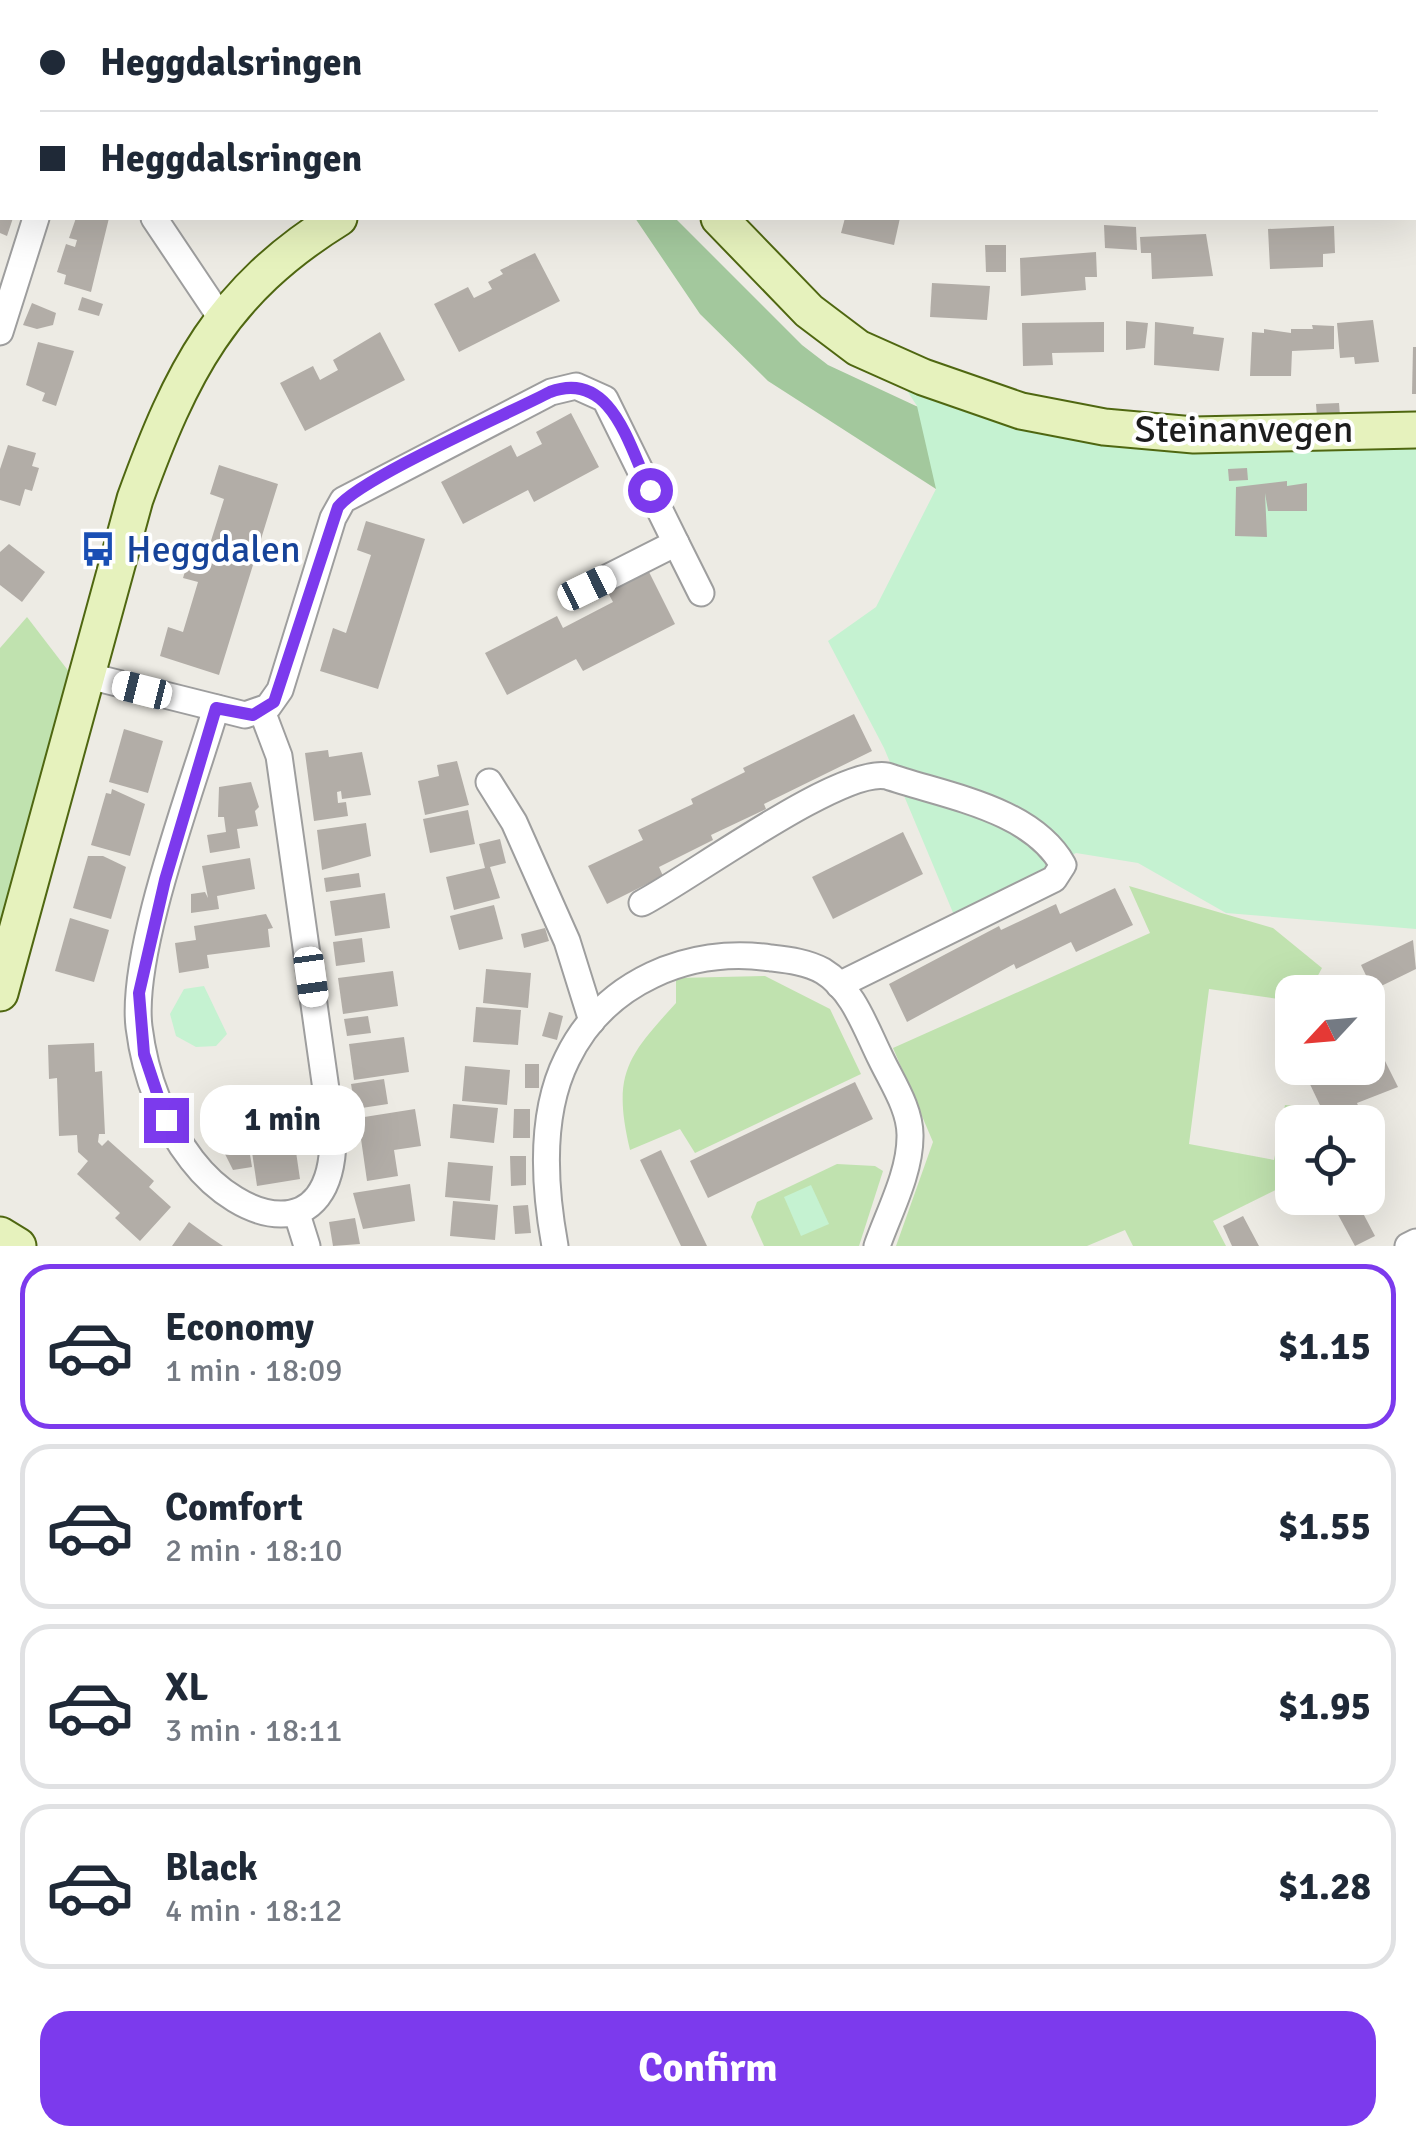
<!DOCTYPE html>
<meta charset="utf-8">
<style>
:root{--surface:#fff;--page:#f2f2f3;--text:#1f2937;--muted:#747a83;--line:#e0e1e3;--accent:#7c3aed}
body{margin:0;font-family:Signika,sans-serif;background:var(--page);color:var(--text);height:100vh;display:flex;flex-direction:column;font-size:38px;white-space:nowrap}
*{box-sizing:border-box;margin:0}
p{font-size:32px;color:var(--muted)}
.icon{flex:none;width:55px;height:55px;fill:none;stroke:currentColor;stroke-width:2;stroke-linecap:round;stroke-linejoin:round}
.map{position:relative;height:1246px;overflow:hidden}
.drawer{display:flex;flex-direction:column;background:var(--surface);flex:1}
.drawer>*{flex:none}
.guide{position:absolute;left:0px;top:0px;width:1418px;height:220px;box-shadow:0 10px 40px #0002;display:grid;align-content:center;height:220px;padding:0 40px;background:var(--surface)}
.needle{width:65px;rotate:244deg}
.tools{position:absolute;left:1275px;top:975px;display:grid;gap:20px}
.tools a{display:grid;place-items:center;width:110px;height:110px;border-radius:20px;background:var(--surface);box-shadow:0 10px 40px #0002;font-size:50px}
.end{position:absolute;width:45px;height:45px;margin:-22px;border:12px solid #7c3aed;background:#fff;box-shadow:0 0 0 5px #fff}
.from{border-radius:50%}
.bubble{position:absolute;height:70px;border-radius:30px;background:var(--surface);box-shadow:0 10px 40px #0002;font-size:32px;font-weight:800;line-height:70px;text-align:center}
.car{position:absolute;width:30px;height:60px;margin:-30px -15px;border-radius:12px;box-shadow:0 0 8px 2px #0007;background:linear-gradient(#fff 24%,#345 0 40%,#fff 0 76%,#345 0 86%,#fff 0)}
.guide b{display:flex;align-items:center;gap:35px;height:95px;font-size:38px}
.guide b+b{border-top:2px solid var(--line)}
.guide i{width:25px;height:25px;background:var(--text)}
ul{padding:18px 0 0;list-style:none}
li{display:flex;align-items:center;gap:30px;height:165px;margin:0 20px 15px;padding:0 20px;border:5px solid var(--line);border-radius:30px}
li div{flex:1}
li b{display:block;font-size:38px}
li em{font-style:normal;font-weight:800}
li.current{border-color:var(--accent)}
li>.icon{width:90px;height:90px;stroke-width:1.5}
.button{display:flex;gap:20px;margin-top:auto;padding:20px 40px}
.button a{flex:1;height:115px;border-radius:30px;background:var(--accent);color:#fff;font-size:40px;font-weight:800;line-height:115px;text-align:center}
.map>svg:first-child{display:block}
</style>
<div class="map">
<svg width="1416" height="1246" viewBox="0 0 1416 1246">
<rect width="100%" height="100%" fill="#edebe4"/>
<!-- grass -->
<g fill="#c0e2af">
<polygon points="27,617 73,677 0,931 0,648"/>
<polygon points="1129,886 1273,928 1322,968 1309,992 1292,992 1292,1001 1209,989 1189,1144 1274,1160 1285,1105 1307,1107 1316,1122 1292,1122 1292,1182 1213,1221 1226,1246 1133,1246 1125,1230 1087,1246 896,1246 933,1142 893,1048 1150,933"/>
<path d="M765 976 830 1009 861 1074 695 1153 680 1129 630 1150C612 1074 627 1057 676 1003V978Z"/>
<polygon points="837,1164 875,1166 883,1171 859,1246 764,1246 751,1217 757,1202"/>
</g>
<!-- forest -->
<polygon fill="#a3c89d" points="635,218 675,218 802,345 828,365 916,406 1077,463 936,489 768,381 700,314"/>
<!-- park -->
<g fill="#c5f2d1">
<polygon points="1251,0 1416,0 1415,179 1415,2"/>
<polygon points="889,363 1021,411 1416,430 1416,929 1226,913 1138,863 1076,853 954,915 884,748 828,641 876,607 936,489 917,406"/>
<polygon points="204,986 227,1034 216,1046 196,1047 176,1036 170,1014 184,989"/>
<polygon points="811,1185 829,1224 801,1236 784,1197"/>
</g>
<!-- building -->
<g fill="#b2ada7">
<polygon points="0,218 13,218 7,236 0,233"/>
<polygon points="76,218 109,218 91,292 64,284 66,275 57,272 66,244 75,247 77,240 69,238"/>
<polygon points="845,218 900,218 894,245 841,233"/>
<polygon points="1104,225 1136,227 1137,250 1105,248"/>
<polygon points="1334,226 1335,253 1323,254 1323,267 1270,269 1268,229"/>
<polygon points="1206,234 1213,276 1152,279 1151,253 1141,253 1140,237"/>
<polygon points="985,245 1006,245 1006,272 986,272"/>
<polygon points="1096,252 1097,277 1085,277 1086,290 1021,296 1020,258"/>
<polygon points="535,253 560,301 459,352 434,304 468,287 474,298 492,289 488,282 503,274 500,270"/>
<polygon points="932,283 990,286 987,320 930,317"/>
<polygon points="82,297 103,304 99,316 78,310"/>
<polygon points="32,303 56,313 53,325 37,329 23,325"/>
<polygon points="1373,320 1379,362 1355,364 1354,357 1340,358 1337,323"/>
<polygon points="1126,321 1148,323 1145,348 1126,350"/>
<polygon points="1104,322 1104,352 1052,353 1053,365 1023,366 1022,323"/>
<polygon points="1155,322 1194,327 1193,334 1224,338 1219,371 1154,365"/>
<polygon points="1312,325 1334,326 1334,349 1292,351 1291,376 1250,376 1252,332 1264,333 1264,329 1291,333 1291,329 1313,329"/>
<polygon points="380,332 405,380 305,431 280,383 313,366 320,380 338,370 333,360"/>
<polygon points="38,342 74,351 56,406 42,401 45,393 26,385"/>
<polygon points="1413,347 1416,347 1416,394 1412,394"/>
<polygon points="1339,403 1340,416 1317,417 1316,404"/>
<polygon points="571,413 599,467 534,502 528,490 463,524 441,482 511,445 517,457 542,444 536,432"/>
<polygon points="8,445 36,453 32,466 39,468 32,491 25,489 20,506 0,500 0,469"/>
<polygon points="219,465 278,484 219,675 160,656 168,627 183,632 198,582 183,578 190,555 205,560 224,499 210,494"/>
<polygon points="1247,468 1248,480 1229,481 1228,469"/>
<polygon points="1287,481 1287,486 1307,483 1307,511 1268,511 1265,493 1267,537 1235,536 1236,487"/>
<polygon points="366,521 425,539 378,689 320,671 333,628 346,633 371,555 357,550"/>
<polygon points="9,544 45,572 22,602 0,585 0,552"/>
<polygon points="648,570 675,624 583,671 576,659 507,695 485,653 557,616 563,628 613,602 607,591"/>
<polygon points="854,714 872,751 764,804 766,809 711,835 713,840 659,867 663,876 607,904 588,866 643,840 638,830 693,804 691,799 745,772 743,768"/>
<polygon points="124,729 163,741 148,793 109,782"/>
<polygon points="328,750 329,757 362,752 371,795 342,799 341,791 337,792 338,803 346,802 348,816 314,821 305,753"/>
<polygon points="457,761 469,805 425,815 418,781 439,776 437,765"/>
<polygon points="251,782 259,807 255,811 258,826 237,829 240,848 210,853 207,835 226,832 224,817 218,817 219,787"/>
<polygon points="112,789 145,804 130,856 91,845 106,793 111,794"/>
<polygon points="468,810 475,844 430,853 423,819"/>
<polygon points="366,823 371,856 322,870 317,830"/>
<polygon points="903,832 923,874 833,919 812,877"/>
<polygon points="500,839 506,863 490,867 500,898 454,910 446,877 485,868 479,844"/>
<polygon points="88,856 103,856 126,867 111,919 73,908"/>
<polygon points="250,858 255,889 217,896 219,909 191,913 191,894 205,892 208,898 202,866"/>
<polygon points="359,873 361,887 326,892 324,878"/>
<polygon points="1115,888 1133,925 1076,952 1071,942 1016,969 1014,964 907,1022 889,984 999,926 1001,930 1056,904 1060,914"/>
<polygon points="385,893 390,928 335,936 330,901"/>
<polygon points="494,905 503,939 459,950 450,916"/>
<polygon points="266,914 273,928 268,929 270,947 207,955 209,968 179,973 175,943 196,940 194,926"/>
<polygon points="70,918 109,930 94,982 55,971"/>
<polygon points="545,928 549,941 524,948 521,934"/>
<polygon points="362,938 365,962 336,966 333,942"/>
<polygon points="1413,940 1416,969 1373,990 1361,965"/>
<polygon points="486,969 531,973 528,1008 483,1003"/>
<polygon points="393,971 398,1006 343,1014 338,978"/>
<polygon points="476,1007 521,1010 518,1045 473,1042"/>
<polygon points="549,1012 563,1016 557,1040 542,1036"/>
<polygon points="368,1016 371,1033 347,1036 344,1019"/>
<polygon points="404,1037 409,1072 354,1080 349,1044"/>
<polygon points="94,1043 95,1072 102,1071 105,1134 99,1134 98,1142 102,1146 108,1140 154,1181 149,1187 171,1207 140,1241 115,1218 120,1213 77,1174 88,1161 78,1152 77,1135 59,1136 57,1078 49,1079 48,1045"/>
<polygon points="1383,1057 1398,1087 1357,1103 1360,1110 1328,1122 1307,1078 1330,1068 1350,1068 1352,1072"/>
<rect x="525" y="1064" width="14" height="24"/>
<polygon points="465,1066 510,1070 507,1105 462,1101"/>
<polygon points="384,1079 388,1104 355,1109 351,1084"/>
<polygon points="855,1082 873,1119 708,1198 690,1161"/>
<polygon points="272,1090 276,1121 247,1125 249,1139 211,1144 206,1099"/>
<polygon points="453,1104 498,1108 494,1143 450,1138"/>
<polygon points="415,1109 421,1146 394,1150 398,1176 367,1181 358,1118"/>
<polygon points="514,1109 530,1109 530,1138 513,1138"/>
<polygon points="248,1142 252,1167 233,1170 221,1146"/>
<polygon points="295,1145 300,1179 257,1186 252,1152"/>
<polygon points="661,1150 707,1246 681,1246 640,1160"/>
<polygon points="510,1156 526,1156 526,1185 511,1186"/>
<polygon points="448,1162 493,1166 490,1201 445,1197"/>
<polygon points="410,1184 415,1221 363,1229 353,1193"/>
<polygon points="1329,1198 1355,1198 1375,1236 1355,1246"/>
<polygon points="453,1201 498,1205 495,1240 450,1236"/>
<polygon points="528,1205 531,1233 515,1234 513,1206"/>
<polygon points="1243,1216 1259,1246 1232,1246 1223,1226"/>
<polygon points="355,1218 360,1244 333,1246 329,1222"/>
<polygon points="189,1222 211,1238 223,1246 172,1246"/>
</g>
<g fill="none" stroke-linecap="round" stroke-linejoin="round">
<defs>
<g id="street">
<polyline points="709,0 711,2"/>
<polyline points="101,2 101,0"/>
<polyline points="0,88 2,89"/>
<polyline points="154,218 221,318"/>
<polyline points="0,332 36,218"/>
<polyline points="676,543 701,593"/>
<polyline points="89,676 245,715 268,707 280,690 333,518 343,500 551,392 576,386 605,399 676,543 587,588"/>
<path d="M216 708C193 786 130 951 139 1027 145 1075 162 1121 192 1160 242 1225 332 1246 333 1139L279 756 262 711"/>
<polyline points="489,782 514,822 567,941 592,1021"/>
<path d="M642 903C692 877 840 767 887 776 945 796 1031 808 1063 865L1054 879 839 985"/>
<polyline points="297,1214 307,1246"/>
<path d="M555 1246C544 1186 539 1115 567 1059 604 982 689 946 771 958 788 960 807 962 823 971 853 989 866 1029 881 1059 892 1082 911 1110 910 1137 910 1173 889 1212 877 1246"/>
<polyline points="1408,1246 1416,1242"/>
</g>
<g id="secondary">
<polyline points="536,0 536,2"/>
<polyline points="719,218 809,311 858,348 923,377 1021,411 1104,427 1194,435 1416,430"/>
<path d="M0 993 135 499C181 372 221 291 339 218"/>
<polyline points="0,1235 18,1246"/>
</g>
</defs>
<!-- street casing -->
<use href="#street" stroke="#9e9e9e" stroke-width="29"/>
<!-- secondary casing -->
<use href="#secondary" stroke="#4f6711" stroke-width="39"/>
<!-- street -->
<use href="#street" stroke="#fff" stroke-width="25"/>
<!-- secondary -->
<use href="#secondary" stroke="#e6f2bd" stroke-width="35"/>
</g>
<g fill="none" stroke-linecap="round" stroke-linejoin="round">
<!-- route -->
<path stroke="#7c3aed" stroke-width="12" d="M166 1120 144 1054 139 993 165 880 216 708 253 715 274 702 338 507C362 477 508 414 550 392 612 369 629 447 650 490"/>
</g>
<!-- icons -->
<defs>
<symbol id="bus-bare" viewBox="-9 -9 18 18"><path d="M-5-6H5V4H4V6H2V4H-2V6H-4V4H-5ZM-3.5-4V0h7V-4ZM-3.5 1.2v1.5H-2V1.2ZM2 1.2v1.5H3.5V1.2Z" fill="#1a4fb4" stroke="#fff" stroke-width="2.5" paint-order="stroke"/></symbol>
</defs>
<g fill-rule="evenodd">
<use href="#bus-bare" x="73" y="524" width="50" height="50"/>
</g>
<g text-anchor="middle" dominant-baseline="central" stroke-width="8" stroke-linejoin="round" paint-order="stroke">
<!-- street labels -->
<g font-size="38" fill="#1d1d1d" stroke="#fff">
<text x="1244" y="429">Steinanvegen</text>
</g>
<!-- transit labels -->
<g font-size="38" fill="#164399" stroke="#fff" text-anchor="start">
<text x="126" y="549">Heggdalen</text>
</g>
</g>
</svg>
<div class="tools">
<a><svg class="needle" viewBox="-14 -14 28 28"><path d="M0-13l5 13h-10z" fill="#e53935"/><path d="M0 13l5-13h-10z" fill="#747a83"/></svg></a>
<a><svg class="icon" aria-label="locate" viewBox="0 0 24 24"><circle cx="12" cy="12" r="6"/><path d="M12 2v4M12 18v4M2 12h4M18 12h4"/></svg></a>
</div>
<i class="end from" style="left:650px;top:490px"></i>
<i class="end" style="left:166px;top:1120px"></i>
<div class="bubble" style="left:200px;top:1085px;width:165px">1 min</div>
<i class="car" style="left:587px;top:588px;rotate:64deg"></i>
<i class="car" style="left:142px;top:690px;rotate:284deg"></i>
<i class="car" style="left:311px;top:977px;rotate:172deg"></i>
<div class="guide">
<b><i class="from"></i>Heggdalsringen</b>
<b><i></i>Heggdalsringen</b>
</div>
</div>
<section class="drawer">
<ul>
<li class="current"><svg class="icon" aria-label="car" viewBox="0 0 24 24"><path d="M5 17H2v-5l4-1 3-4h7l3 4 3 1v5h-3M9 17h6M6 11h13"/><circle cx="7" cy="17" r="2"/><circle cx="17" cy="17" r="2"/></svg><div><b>Economy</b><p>1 min · 18:09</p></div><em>$1.15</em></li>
<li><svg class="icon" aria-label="car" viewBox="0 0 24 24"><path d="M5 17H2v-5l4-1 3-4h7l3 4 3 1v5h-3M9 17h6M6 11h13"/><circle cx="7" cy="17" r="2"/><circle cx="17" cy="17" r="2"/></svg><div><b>Comfort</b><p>2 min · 18:10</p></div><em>$1.55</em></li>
<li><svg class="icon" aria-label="car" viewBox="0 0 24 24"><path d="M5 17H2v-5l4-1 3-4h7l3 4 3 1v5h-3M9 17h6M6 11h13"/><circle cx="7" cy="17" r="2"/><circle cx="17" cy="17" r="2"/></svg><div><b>XL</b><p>3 min · 18:11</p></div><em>$1.95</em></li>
<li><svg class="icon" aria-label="car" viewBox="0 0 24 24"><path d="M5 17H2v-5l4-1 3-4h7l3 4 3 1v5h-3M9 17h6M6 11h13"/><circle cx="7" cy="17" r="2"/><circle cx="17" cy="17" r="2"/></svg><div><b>Black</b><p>4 min · 18:12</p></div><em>$1.28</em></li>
</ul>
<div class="button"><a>Confirm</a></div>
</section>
